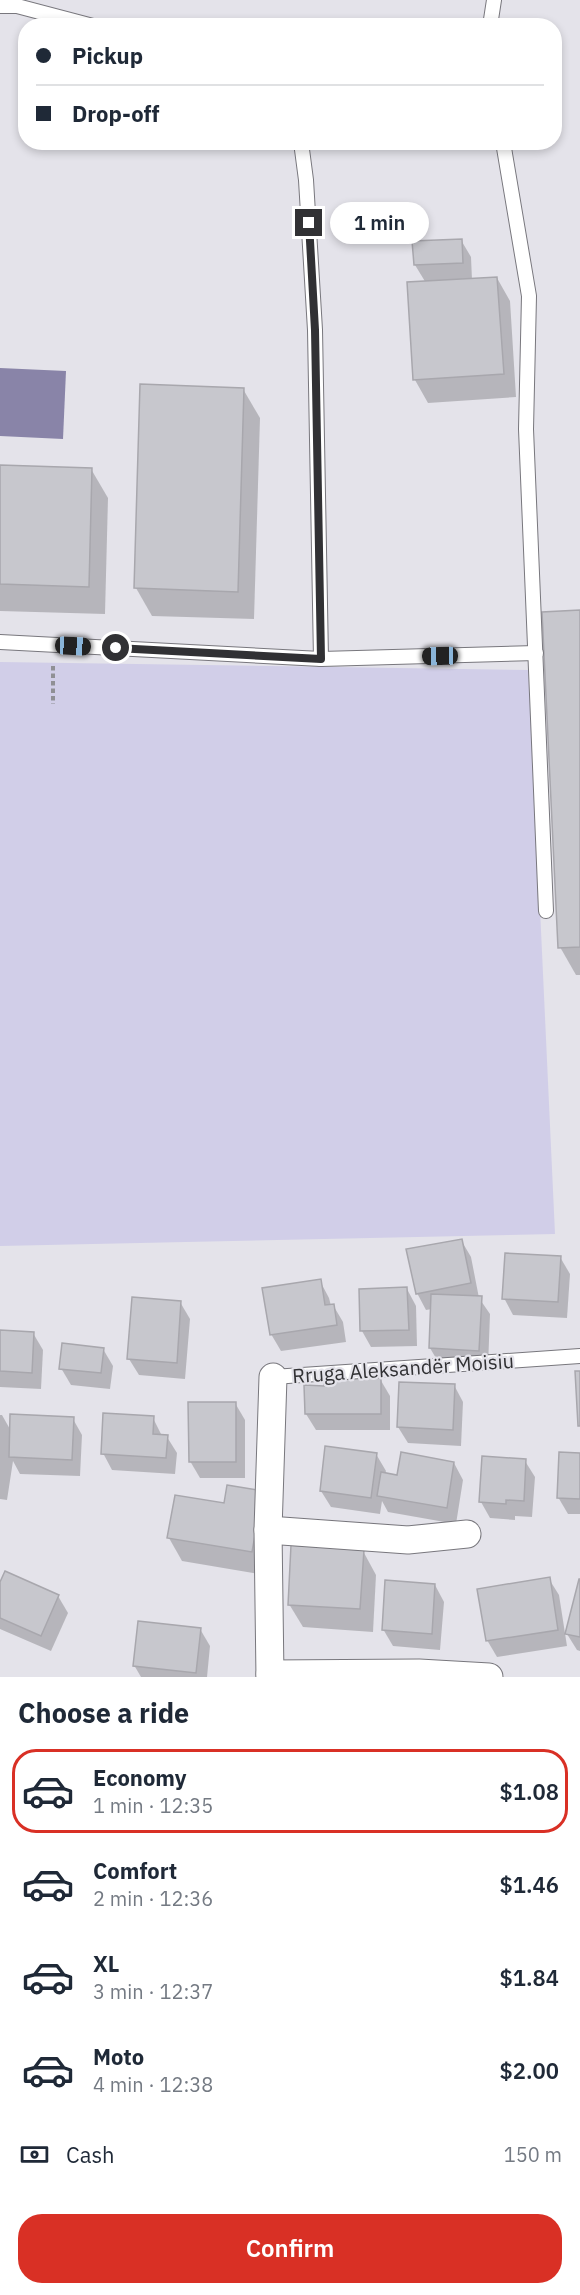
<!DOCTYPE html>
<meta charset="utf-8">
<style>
:root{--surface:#fff;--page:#f2f2f3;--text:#1f2937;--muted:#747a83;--line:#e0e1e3;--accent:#d93025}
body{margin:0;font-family:"IBM Plex Sans",sans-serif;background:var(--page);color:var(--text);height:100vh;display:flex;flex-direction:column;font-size:22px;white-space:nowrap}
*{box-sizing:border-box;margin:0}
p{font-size:20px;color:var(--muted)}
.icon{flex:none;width:33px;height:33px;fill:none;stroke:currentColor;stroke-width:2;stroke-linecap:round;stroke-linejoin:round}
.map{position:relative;height:1677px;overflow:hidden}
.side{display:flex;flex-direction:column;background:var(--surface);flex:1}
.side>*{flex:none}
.banner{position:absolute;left:18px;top:18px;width:544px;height:132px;border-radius:24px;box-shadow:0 3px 9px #0003;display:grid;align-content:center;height:132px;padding:0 18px;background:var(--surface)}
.end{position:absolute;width:27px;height:27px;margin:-14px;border:8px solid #313134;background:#fff;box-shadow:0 0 0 3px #fff}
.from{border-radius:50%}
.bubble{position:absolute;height:42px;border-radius:21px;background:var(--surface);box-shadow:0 3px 9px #0003;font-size:20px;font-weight:600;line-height:42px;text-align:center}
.car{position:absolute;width:18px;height:36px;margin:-18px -9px;border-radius:8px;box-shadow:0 0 4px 2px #0007;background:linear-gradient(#222 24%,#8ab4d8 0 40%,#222 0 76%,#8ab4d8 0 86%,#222 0)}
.banner b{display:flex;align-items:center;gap:21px;height:57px;font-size:22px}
.banner b+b{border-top:2px solid var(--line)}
.banner i{width:15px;height:15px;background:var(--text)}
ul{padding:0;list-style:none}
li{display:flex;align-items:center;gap:18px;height:84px;margin:0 12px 9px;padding:0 6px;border:3px solid transparent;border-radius:24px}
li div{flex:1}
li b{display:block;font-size:22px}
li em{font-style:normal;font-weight:600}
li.active{border-color:var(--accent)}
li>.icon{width:54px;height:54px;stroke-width:1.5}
h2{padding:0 18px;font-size:27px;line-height:72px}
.pay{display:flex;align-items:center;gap:15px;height:66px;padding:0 18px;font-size:22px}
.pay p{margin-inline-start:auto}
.primary-button{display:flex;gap:12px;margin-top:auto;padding:12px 18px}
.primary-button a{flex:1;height:69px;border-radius:24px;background:var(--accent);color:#fff;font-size:24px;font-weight:600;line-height:69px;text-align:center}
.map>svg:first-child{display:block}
</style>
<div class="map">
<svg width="580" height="1677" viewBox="0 0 580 1677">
<rect width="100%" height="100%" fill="#e4e3ea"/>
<!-- green -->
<polygon fill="#d1cee8" points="0,662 529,670 555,1234 0,1246"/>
<!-- water -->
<polygon fill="#8984a8" points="0,368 66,371 63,439 0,436"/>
<!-- shadow -->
<g fill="#0003">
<polygon points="461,240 471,257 472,280 497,278 510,301 516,397 428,403 415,380 426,283 415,265"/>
<polygon points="243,389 260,418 254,619 152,616 136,588"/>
<polygon points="0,467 91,469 108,498 105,614 0,611"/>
<polygon points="580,612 580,975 576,975 560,947"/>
<polygon points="461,1240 471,1257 479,1298 490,1314 488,1367 440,1365 430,1348 432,1309 426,1310 417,1293"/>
<polygon points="560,1257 570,1274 567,1318 513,1315 504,1298"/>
<polygon points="320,1281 329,1298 331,1306 333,1305 343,1322 346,1342 281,1351 271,1334"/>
<polygon points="407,1289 416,1306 417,1346 371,1347 362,1331"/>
<polygon points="180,1302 190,1319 185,1379 139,1375 129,1359"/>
<polygon points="0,1332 33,1333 43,1350 41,1389 0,1387"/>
<polygon points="103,1349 113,1366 110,1389 71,1385 61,1368"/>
<polygon points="380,1379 390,1396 390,1430 316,1430 306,1414 326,1387"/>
<polygon points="454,1385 463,1402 461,1446 408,1443 398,1427"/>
<polygon points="235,1403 245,1420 245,1478 200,1478 190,1461"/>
<polygon points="0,1415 2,1415 11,1431 73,1419 82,1435 80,1476 20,1474 13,1461 7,1500 0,1499"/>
<polygon points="153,1418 162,1436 167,1437 177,1453 175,1474 112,1470 103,1453"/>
<polygon points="376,1454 386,1471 385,1474 398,1476 454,1463 463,1480 456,1524 388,1512 382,1501 380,1514 331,1507 321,1491"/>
<polygon points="580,1455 580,1514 568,1514 558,1497"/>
<polygon points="525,1461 535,1477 532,1517 515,1516 515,1520 490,1518 481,1502"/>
<polygon points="262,1492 265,1575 182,1561 169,1538"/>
<polygon points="363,1551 376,1575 373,1632 303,1627 289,1604"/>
<polygon points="549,1579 559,1595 567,1646 497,1657 487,1640"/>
<polygon points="580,1581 580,1651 577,1650 567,1634"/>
<polygon points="0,1585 58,1596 68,1613 51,1651 0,1629"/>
<polygon points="435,1585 444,1602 440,1650 393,1646 383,1629"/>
<polygon points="200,1629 210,1646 207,1677 141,1677 134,1665"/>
</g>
<!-- building -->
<g fill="#c7c7cd" stroke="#a8a7ad" stroke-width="1.5">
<polygon points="462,239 463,263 414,265 412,241"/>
<polygon points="497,277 504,374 413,380 407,282"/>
<polygon points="140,384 244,388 238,592 134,588"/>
<polygon points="0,465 92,468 89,587 0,584"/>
<polygon points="580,610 580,947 558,948 542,612"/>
<polygon points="462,1239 471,1283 416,1294 406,1249"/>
<polygon points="505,1253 561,1256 558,1302 502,1299"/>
<polygon points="321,1279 325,1305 334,1304 337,1325 270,1335 262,1288"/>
<polygon points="407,1287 409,1330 360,1331 359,1289"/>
<polygon points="431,1294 482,1296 479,1351 429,1348"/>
<polygon points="132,1297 181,1301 177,1363 127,1359"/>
<polygon points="0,1330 34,1332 32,1373 0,1371"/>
<polygon points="62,1343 104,1348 101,1373 59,1369"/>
<polygon points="575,1371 580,1371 580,1426 578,1426"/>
<polygon points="324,1378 381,1378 381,1414 305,1414 304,1385 324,1386"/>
<polygon points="399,1382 455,1384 453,1430 397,1427"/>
<polygon points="188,1402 236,1402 236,1462 189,1462"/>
<polygon points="103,1413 154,1416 153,1434 168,1435 166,1458 101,1454"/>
<polygon points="10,1414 74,1417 72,1460 9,1457"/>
<polygon points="325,1446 377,1453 371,1498 320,1491"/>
<polygon points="401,1452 454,1462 447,1508 377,1496 381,1472 397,1475"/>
<polygon points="559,1452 580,1453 580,1499 557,1498"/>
<polygon points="482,1456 526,1459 524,1501 506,1500 506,1504 479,1502"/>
<polygon points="227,1485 263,1491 252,1552 167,1538 175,1495 224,1503"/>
<polygon points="291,1545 364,1550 360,1609 288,1605"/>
<polygon points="5,1571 59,1595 41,1636 0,1618 0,1582"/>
<polygon points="550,1577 558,1630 486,1641 477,1589"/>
<polygon points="579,1579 580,1579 580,1637 565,1634"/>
<polygon points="385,1580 435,1584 432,1634 382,1630"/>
<polygon points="138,1621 201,1628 196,1673 133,1666"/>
</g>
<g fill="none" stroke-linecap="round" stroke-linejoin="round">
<defs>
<g id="lane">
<polyline points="0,6 17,6 93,26"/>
<polyline points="490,26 494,0"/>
<polyline points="301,142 306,180 315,330 321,659"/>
<polyline points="503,142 529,296 526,429 546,911"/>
<polyline points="0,642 321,659 536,653"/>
<polyline points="273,1377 580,1356"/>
</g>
<g id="street">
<polyline points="268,1530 408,1540 467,1534"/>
<polyline points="270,1674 419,1673 489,1677"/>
<polyline points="270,1677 268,1530 273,1377"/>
</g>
</defs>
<!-- lane casing -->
<use href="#lane" stroke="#78777d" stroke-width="16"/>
<!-- street casing -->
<use href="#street" stroke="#78777d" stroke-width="29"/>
<!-- path -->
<polyline stroke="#909095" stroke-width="4" stroke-dasharray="4.5 3" stroke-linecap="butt" points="53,666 53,704"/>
<!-- lane -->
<use href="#lane" stroke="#fff" stroke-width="14"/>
<!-- street -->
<use href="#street" stroke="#fff" stroke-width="27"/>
</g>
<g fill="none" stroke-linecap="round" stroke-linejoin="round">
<!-- route -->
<polyline stroke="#313134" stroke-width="8" points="116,648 321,659 315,330 309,223"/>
</g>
<g text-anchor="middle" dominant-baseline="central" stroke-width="4.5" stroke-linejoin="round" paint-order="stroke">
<!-- street labels -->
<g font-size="20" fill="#313134" stroke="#e4e3ea">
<text transform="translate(403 1368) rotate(-4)">Rruga Aleksandër Moisiu</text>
</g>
</g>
</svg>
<i class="end from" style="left:116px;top:648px"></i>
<i class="end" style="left:309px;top:223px"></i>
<div class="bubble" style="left:330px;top:202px;width:99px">1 min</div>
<i class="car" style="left:73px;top:646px;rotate:93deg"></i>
<i class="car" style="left:440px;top:656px;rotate:269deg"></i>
<div class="banner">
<b><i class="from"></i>Pickup</b>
<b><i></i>Drop-off</b>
</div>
</div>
<section class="side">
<h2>Choose a ride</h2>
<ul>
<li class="active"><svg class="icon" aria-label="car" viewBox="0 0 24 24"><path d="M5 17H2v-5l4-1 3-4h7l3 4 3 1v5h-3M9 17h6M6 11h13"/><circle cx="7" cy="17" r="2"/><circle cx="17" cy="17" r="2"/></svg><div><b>Economy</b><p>1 min · 12:35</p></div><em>$1.08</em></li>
<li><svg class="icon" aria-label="car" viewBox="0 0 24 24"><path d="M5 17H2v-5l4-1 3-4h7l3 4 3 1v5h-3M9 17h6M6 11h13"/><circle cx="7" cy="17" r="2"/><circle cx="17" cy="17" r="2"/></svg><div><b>Comfort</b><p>2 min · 12:36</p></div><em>$1.46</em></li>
<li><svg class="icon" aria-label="car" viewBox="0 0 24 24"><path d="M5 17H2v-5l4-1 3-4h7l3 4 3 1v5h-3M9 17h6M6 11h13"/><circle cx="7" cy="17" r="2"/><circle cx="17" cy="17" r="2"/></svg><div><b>XL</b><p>3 min · 12:37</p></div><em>$1.84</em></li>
<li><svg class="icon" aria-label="car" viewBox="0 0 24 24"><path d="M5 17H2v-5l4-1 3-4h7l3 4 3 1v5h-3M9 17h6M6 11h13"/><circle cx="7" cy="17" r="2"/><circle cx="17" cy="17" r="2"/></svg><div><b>Moto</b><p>4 min · 12:38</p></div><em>$2.00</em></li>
</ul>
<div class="pay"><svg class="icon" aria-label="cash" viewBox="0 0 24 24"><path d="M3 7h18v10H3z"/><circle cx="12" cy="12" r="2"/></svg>Cash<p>150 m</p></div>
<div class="primary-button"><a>Confirm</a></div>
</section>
